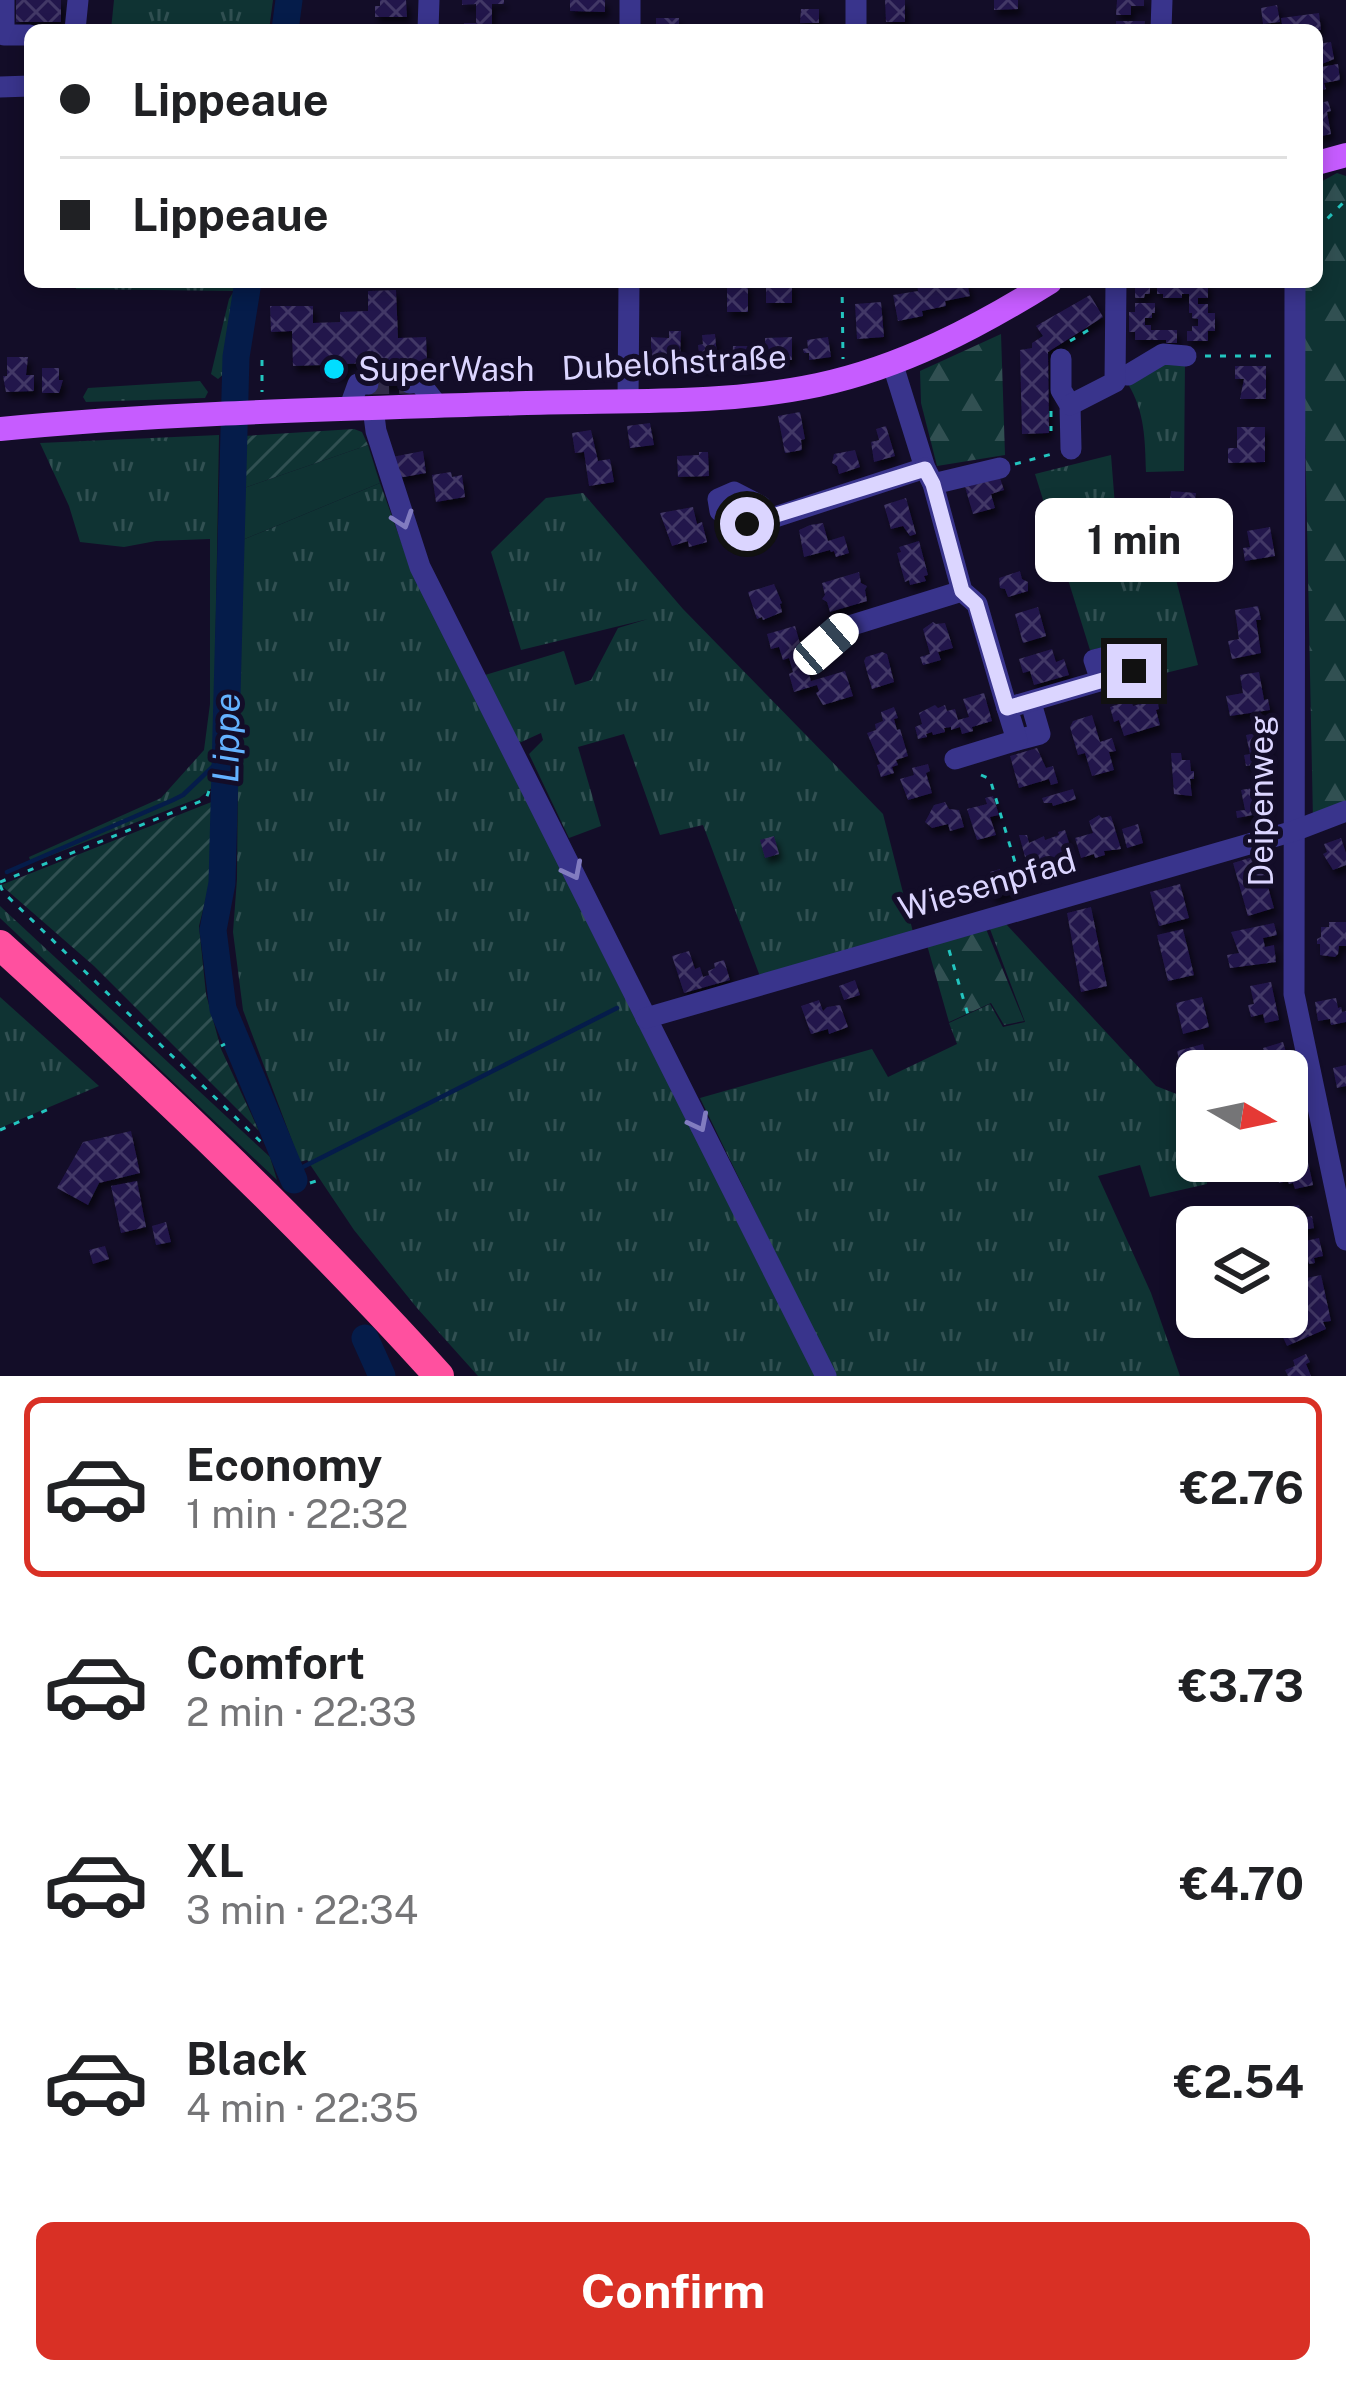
<!DOCTYPE html>
<meta charset="utf-8">
<style>
:root{--surface:#fff;--page:#f2f2f2;--text:#202124;--muted:#757577;--line:#e0e0e0;--accent:#d93025}
body{margin:0;font-family:"Public Sans",sans-serif;background:var(--page);color:var(--text);height:100vh;display:flex;flex-direction:column;font-size:45px;white-space:nowrap}
*{box-sizing:border-box;margin:0}
p{font-size:39px;color:var(--muted)}
.icon{flex:none;width:66px;height:66px;fill:none;stroke:currentColor;stroke-width:2;stroke-linecap:round;stroke-linejoin:round}
.map{position:relative;height:1376px;overflow:hidden}
.panel{display:flex;flex-direction:column;background:var(--surface);flex:1}
.panel>*{flex:none}
.banner{position:absolute;left:24px;top:24px;width:1299px;height:264px;border-radius:18px;box-shadow:0 6px 18px #0003;display:grid;align-content:center;height:264px;padding:0 36px;background:var(--surface)}
.needle{width:78px;rotate:99deg}
.controls{position:absolute;left:1176px;top:1050px;display:grid;gap:24px}
.controls a{display:grid;place-items:center;width:132px;height:132px;border-radius:18px;background:var(--surface);box-shadow:0 6px 18px #0003;font-size:60px}
.end{position:absolute;width:54px;height:54px;margin:-27px;border:15px solid #dbd5ff;background:#111;box-shadow:0 0 0 6px #111}
.from{border-radius:50%}
.bubble{position:absolute;height:84px;border-radius:18px;background:var(--surface);box-shadow:0 6px 18px #0003;font-size:39px;font-weight:700;line-height:84px;text-align:center}
.car{position:absolute;width:36px;height:72px;margin:-36px -18px;border-radius:15px;box-shadow:0 0 9px 3px #0007;background:linear-gradient(#fff 24%,#345 0 40%,#fff 0 76%,#345 0 86%,#fff 0)}
.banner b{display:flex;align-items:center;gap:42px;height:114px;font-size:45px}
.banner b+b{border-top:3px solid var(--line)}
.banner i{width:30px;height:30px;background:var(--text)}
ul{padding:21px 0 0;list-style:none}
li{display:flex;align-items:center;gap:36px;height:180px;margin:0 24px 18px;padding:0 12px;border:6px solid transparent;border-radius:18px}
li div{flex:1}
li b{display:block;font-size:45px}
li em{font-style:normal;font-weight:700}
li.selected{border-color:var(--accent)}
li>.icon{width:108px;height:108px;stroke-width:1.5}
.cta{display:flex;gap:24px;margin-top:auto;padding:24px 36px}
.cta a{flex:1;height:138px;border-radius:18px;background:var(--accent);color:#fff;font-size:48px;font-weight:700;line-height:138px;text-align:center}
.map>svg:first-child{display:block}
</style>
<div class="map">
<svg width="1346" height="1376" viewBox="0 0 1346 1376">
<defs>
<pattern id="grass-tufts" width="24" height="20" patternUnits="userSpaceOnUse" patternTransform="scale(3)"><rect width="24" height="20" fill="#0f3333"/><path d="M3 7l-1-3M5 7V3M7 7l1-3M15 17l-1-3M17 17v-4M19 17l1-3" fill="none" stroke="#315052"/></pattern>
<pattern id="forest-firs" width="22" height="20" patternUnits="userSpaceOnUse" patternTransform="scale(3)"><rect width="22" height="20" fill="#0f3333"/><path d="M5 1l3.5 6h-7zM16 11l3.5 6h-7z" fill="#315052"/></pattern>
<pattern id="garden-furrows" width="10" height="10" patternUnits="userSpaceOnUse" patternTransform="scale(3)"><rect width="10" height="10" fill="#0f3333"/><path d="M-1 1l2-2M0 10L10 0M9 11l2-2" fill="none" stroke="#315052"/></pattern>
<pattern id="building-cross-hatch" width="8" height="8" patternUnits="userSpaceOnUse" patternTransform="scale(3)"><rect width="8" height="8" fill="#23174b"/><path d="M0 0l8 8M0 8l8-8" fill="none" stroke="#423866"/></pattern>
<filter id="shadow"><feDropShadow dx="3.5" dy="6" stdDeviation="3" flood-color="#0009"/></filter>
</defs>
<rect width="100%" height="100%" fill="#130d28"/>
<!-- grass -->
<g fill="url(#grass-tufts)">
<polygon points="114,0 273,0 269,30 111,30"/>
<polygon points="76,282 238,282 225,373 218,379 211,374 229,299 234,291 76,289"/>
<path d="M1169 361H1185L1184 471 1146 472C1145 440 1145 412 1128 384Z"/>
<polygon points="200,381 208,392 205,398 86,402 83,397 88,388"/>
<polygon points="219,435 213,787 199,798 31,863 29,857 161,798 204,750 210,704 210,539 156,541 124,547 80,542 69,506 40,443"/>
<polygon points="1111,455 1119,557 1171,560 1198,665 1145,678 1133,641 1090,650 1035,474"/>
<polygon points="380,483 408,561 819,1376 478,1376 417,1308 354,1230 307,1160 300,1162 243,1010 233,932 237,879 240,541"/>
<polygon points="583,493 683,609 883,814 913,932 761,979 703,825 660,835 624,734 578,747 601,826 569,838 529,754 543,740 541,733 517,744 485,675 564,651 575,685 591,680 618,628 648,619 521,650 491,552 546,498"/>
<polygon points="0,906 270,1157 277,1180 0,918"/>
<polygon points="1006,924 1156,1086 1197,1102 1197,1161 1204,1161 1207,1184 1150,1197 1140,1165 1098,1176 1151,1293 1180,1376 835,1376 700,1098 872,1049 888,1077 957,1044 949,1023 990,1004 1003,1027 1025,1022 990,929"/>
<polygon points="0,997 99,1086 0,1128"/>
</g>
<!-- forest -->
<g fill="url(#forest-firs)">
<polygon points="1337,173 1346,176 1346,807 1313,820 1302,282 1317,282 1317,184"/>
<polygon points="1001,334 1005,455 937,466 921,403 920,371"/>
<polygon points="986,929 1024,1021 1004,1025 991,1003 949,1022 927,945"/>
</g>
<!-- park -->
<polygon fill="#0f3333" points="368,445 380,483 240,541 244,488"/>
<!-- garden -->
<g fill="url(#garden-furrows)">
<polygon points="354,429 362,432 368,445 244,488 244,436"/>
<polygon points="214,801 212,874 199,926 206,994 221,1049 259,1131 94,966 1,885"/>
</g>
<g fill="none" stroke-linecap="round" stroke-linejoin="round">
<!-- stream -->
<g stroke="#051c4a" stroke-width="4.5">
<polyline points="7,872 173,800 183,795 226,754"/>
<polyline points="291,1173 617,1008"/>
</g>
<!-- river -->
<g stroke="#051c4a" stroke-width="27">
<polyline points="285,30 289,0"/>
<polyline points="248,282 236,357 222,883 213,930 223,1009 294,1180"/>
<polyline points="365,1338 382,1376"/>
</g>
</g>
<!-- building -->
<g fill="url(#building-cross-hatch)" filter="url(#shadow)">
<rect x="16" y="0" width="45" height="22"/>
<polygon points="380,0 406,0 407,17 375,17 375,6 380,6"/>
<polygon points="462,0 504,0 504,4 492,4 492,30 464,30 464,23 476,23 476,4 462,5"/>
<polygon points="570,0 605,0 605,12 570,11"/>
<polygon points="885,0 905,0 905,22 886,22"/>
<polygon points="994,0 1018,0 1018,9 994,10"/>
<polygon points="1117,0 1144,0 1144,6 1131,6 1131,15 1116,15"/>
<polygon points="1277,5 1280,22 1263,24 1261,8"/>
<polygon points="801,9 819,9 819,23 800,23"/>
<polygon points="1319,13 1321,30 1283,30 1281,18"/>
<rect x="656" y="18" width="23" height="12"/>
<polygon points="1116,21 1145,21 1144,29 1116,30"/>
<polygon points="1331,42 1334,59 1322,64 1321,62 1317,62 1317,44"/>
<polygon points="1338,64 1340,80 1324,83 1326,89 1317,91 1317,74 1323,73 1321,67"/>
<polygon points="1328,101 1331,111 1327,112 1331,134 1317,137 1317,104"/>
<rect x="766" y="282" width="26" height="21"/>
<polygon points="931,282 967,282 970,296 945,301 946,306 922,311 923,316 898,321 893,295 918,291 917,284"/>
<polygon points="1135,282 1208,282 1208,298 1198,298 1198,304 1208,304 1208,313 1215,313 1215,331 1208,331 1208,341 1187,341 1187,331 1192,331 1192,326 1198,326 1198,319 1192,318 1192,313 1189,313 1189,294 1182,294 1182,298 1163,298 1163,294 1157,294 1157,288 1150,288 1150,294 1145,294 1144,298 1135,298"/>
<rect x="727" y="283" width="21" height="29"/>
<polygon points="396,290 398,338 426,337 427,361 407,362 408,385 369,386 368,363 346,364 347,374 322,375 322,365 293,366 292,331 271,332 270,306 313,306 313,323 340,322 340,312 368,311 368,291"/>
<polygon points="1090,295 1103,317 1048,352 1049,433 1022,434 1020,350 1032,348 1032,343 1043,336 1036,326"/>
<polygon points="881,302 884,337 857,339 855,304"/>
<polygon points="1135,303 1155,303 1155,313 1152,313 1152,318 1145,318 1145,325 1151,325 1151,330 1177,330 1177,343 1166,343 1166,340 1135,340 1135,332 1129,332 1129,312 1135,312"/>
<polygon points="669,331 681,331 680,357 651,357 651,337 669,338"/>
<polygon points="715,334 718,366 700,368 698,345 703,344 702,335"/>
<polygon points="792,337 792,360 765,360 765,338"/>
<polygon points="828,337 831,357 809,360 809,353 804,353 803,349 808,348 807,340"/>
<polygon points="733,346 751,346 751,368 732,367"/>
<polygon points="7,357 28,357 26,375 34,375 34,391 6,392 3,376 7,376"/>
<polygon points="1235,366 1266,366 1266,399 1240,399 1244,379 1235,379"/>
<polygon points="42,368 59,368 59,380 63,380 59,393 42,393"/>
<polygon points="800,412 805,439 801,440 802,450 785,453 778,416"/>
<polygon points="650,423 654,445 630,448 627,426"/>
<polygon points="886,426 895,456 874,462 871,442 879,440 876,429"/>
<polygon points="1237,427 1265,427 1265,462 1228,463 1228,448 1237,448"/>
<polygon points="591,430 598,461 610,459 614,482 589,486 584,452 575,453 572,433"/>
<polygon points="855,450 860,467 839,474 837,466 832,463 834,454"/>
<polygon points="423,451 426,473 398,478 392,457"/>
<polygon points="699,452 708,452 709,476 678,477 677,456 699,455"/>
<polygon points="451,472 452,477 462,475 465,497 436,502 432,475"/>
<polygon points="1000,478 1004,490 991,494 995,508 973,514 965,487"/>
<polygon points="1171,491 1196,493 1192,523 1167,520"/>
<polygon points="906,498 916,534 910,536 903,526 891,529 884,505"/>
<polygon points="1138,506 1153,506 1151,541 1139,541"/>
<polygon points="693,507 697,524 702,522 707,542 689,547 688,541 672,546 660,513"/>
<polygon points="823,523 828,541 844,536 849,553 836,557 834,551 831,552 830,550 804,557 799,530 810,525"/>
<polygon points="1270,527 1275,556 1245,561 1243,548 1250,547 1247,531"/>
<polygon points="919,541 928,575 924,576 926,581 910,585 909,580 905,582 897,553 901,552 899,547"/>
<polygon points="1020,571 1022,579 1028,582 1028,591 1008,597 1005,589 1000,588 999,578"/>
<polygon points="859,572 861,583 867,586 865,590 867,601 830,612 827,602 822,599 825,595 822,583"/>
<polygon points="774,584 782,603 780,604 782,612 763,620 762,617 757,619 748,592"/>
<polygon points="1258,606 1261,620 1256,620 1261,653 1232,659 1228,641 1239,639 1235,610"/>
<polygon points="1038,607 1046,636 1023,643 1015,614"/>
<polygon points="933,622 936,624 945,623 953,648 938,652 941,660 923,665 920,657 930,654 923,629"/>
<polygon points="795,626 811,681 845,671 853,696 823,705 816,693 819,691 817,685 794,692 789,674 793,672 789,658 783,660 779,647 771,649 767,634"/>
<polygon points="1052,649 1056,662 1064,659 1069,675 1034,685 1030,671 1023,673 1019,659"/>
<polygon points="882,652 887,654 894,682 872,689 864,661 866,657"/>
<polygon points="1259,672 1264,700 1268,699 1270,710 1230,716 1226,696 1243,693 1240,675"/>
<polygon points="984,693 992,721 972,727 973,731 962,734 960,727 951,730 951,727 944,728 945,732 933,735 932,732 926,734 927,737 918,739 915,727 922,724 919,713 935,705 938,708 945,705 947,711 955,709 958,720 969,717 963,699"/>
<polygon points="1157,699 1159,709 1156,710 1160,725 1124,736 1119,720 1114,722 1110,707 1131,700 1133,706"/>
<polygon points="894,707 898,718 894,719 897,730 900,729 908,756 896,760 898,765 892,767 894,773 881,777 877,765 880,764 867,733 876,730 875,724 883,721 881,712"/>
<polygon points="1092,715 1100,742 1112,738 1116,751 1109,752 1114,770 1092,776 1085,753 1078,755 1070,727 1073,721"/>
<polygon points="1266,731 1271,762 1246,766 1244,755 1250,754 1246,735"/>
<polygon points="1037,748 1046,768 1053,766 1058,783 1051,785 1049,779 1019,788 1010,756"/>
<polygon points="1171,753 1181,753 1182,760 1190,760 1191,771 1194,771 1194,779 1190,779 1192,796 1174,794"/>
<polygon points="928,764 930,771 926,773 932,793 908,800 900,779 914,775 912,768"/>
<polygon points="1265,786 1269,812 1237,818 1236,811 1245,810 1241,790"/>
<polygon points="1073,789 1076,799 1053,806 1052,803 1044,803 1042,798"/>
<polygon points="993,796 999,815 990,817 996,835 977,840 967,809 987,804 985,798"/>
<polygon points="945,802 949,809 959,810 964,827 950,831 948,824 932,828 925,822 934,805"/>
<polygon points="1099,815 1102,818 1111,816 1121,849 1104,851 1105,855 1095,858 1094,854 1081,858 1075,838 1093,833 1089,821"/>
<polygon points="1138,824 1143,843 1127,848 1122,829"/>
<polygon points="1065,830 1070,846 1064,848 1068,864 1053,869 1052,866 1030,875 1019,835 1027,835 1029,843 1044,836 1045,840 1059,835 1058,832"/>
<polygon points="774,836 779,854 765,858 760,840"/>
<polygon points="1341,838 1346,853 1346,865 1333,870 1323,854 1327,852 1324,844"/>
<polygon points="1259,855 1274,908 1248,916 1233,863"/>
<polygon points="1000,869 1001,876 1008,874 1010,879 1015,878 1017,884 1012,886 1013,891 993,897 988,879 992,878 990,872"/>
<polygon points="1180,884 1189,918 1159,926 1150,892"/>
<polygon points="1091,907 1107,986 1081,992 1067,913"/>
<polygon points="1329,922 1346,922 1346,946 1339,946 1338,954 1335,957 1320,955 1320,944 1317,944 1317,939 1321,937 1321,927 1329,927"/>
<polygon points="1274,923 1277,935 1263,938 1265,947 1274,945 1276,962 1230,968 1227,955 1239,953 1231,932"/>
<polygon points="1183,929 1194,975 1168,981 1157,935"/>
<polygon points="689,951 695,969 700,967 703,977 709,975 708,971 715,968 714,963 724,960 730,980 684,993 672,956"/>
<polygon points="855,980 860,995 844,1000 839,986"/>
<polygon points="1271,982 1279,1020 1265,1023 1263,1014 1251,1017 1248,1005 1254,1004 1250,986"/>
<polygon points="1202,997 1209,1027 1183,1034 1176,1003"/>
<polygon points="1336,998 1338,1008 1341,1007 1342,1012 1346,1011 1346,1022 1331,1025 1330,1019 1318,1021 1315,1002"/>
<polygon points="819,1000 823,1011 827,1007 840,1005 848,1027 829,1034 828,1029 811,1034 801,1006"/>
<polygon points="1283,1042 1288,1059 1284,1060 1290,1067 1287,1068 1288,1071 1274,1071 1269,1055 1265,1056 1263,1048"/>
<polygon points="1203,1044 1209,1071 1197,1071 1197,1088 1187,1091 1177,1051"/>
<polygon points="1346,1065 1346,1086 1337,1088 1333,1068"/>
<polygon points="1294,1116 1296,1126 1301,1127 1302,1141 1287,1144 1287,1117"/>
<polygon points="131,1131 140,1173 99,1183 88,1205 57,1188 83,1142"/>
<polygon points="1308,1162 1313,1185 1295,1189 1293,1183 1289,1184 1288,1181 1279,1183 1277,1171"/>
<polygon points="137,1181 146,1227 121,1233 111,1186"/>
<polygon points="1299,1205 1302,1218 1312,1216 1314,1228 1294,1232 1293,1229 1287,1230 1281,1208"/>
<polygon points="166,1222 171,1242 156,1245 152,1226"/>
<polygon points="1319,1238 1323,1256 1314,1258 1315,1263 1309,1264 1308,1259 1287,1264 1287,1251 1293,1249 1292,1244"/>
<polygon points="105,1246 109,1259 93,1264 89,1250"/>
<polygon points="1321,1275 1331,1321 1323,1322 1326,1329 1287,1346 1280,1331 1299,1323 1287,1282"/>
<polygon points="1306,1354 1310,1362 1306,1364 1311,1376 1288,1376 1285,1370 1295,1366 1293,1360"/>
</g>
<g fill="none" stroke-linecap="round" stroke-linejoin="round">
<!-- minor-tunnel -->
<polyline stroke="#312b48" stroke-width="21" stroke-dasharray="21 10" stroke-linecap="butt" points="368,384 410,383"/>
<!-- path -->
<g stroke="#23c5bf" stroke-width="3" stroke-dasharray="6 9" stroke-linecap="butt">
<polyline points="1317,229 1346,200"/>
<polyline points="842,282 843,359"/>
<polyline points="1070,341 1092,328"/>
<polyline points="1205,356 1280,356"/>
<polyline points="262,360 262,392"/>
<polyline points="1051,411 1051,431"/>
<polyline points="1015,464 1052,454"/>
<polyline points="981,775 990,779 1023,889"/>
<polyline points="0,882 206,799 209,791"/>
<polyline points="0,885 3,892 263,1144"/>
<polyline points="949,950 968,1015"/>
<polyline points="221,1046 225,1044"/>
<polyline points="0,1130 49,1109"/>
<polyline points="310,1183 316,1181"/>
</g>
<!-- minor -->
<g stroke="#39348c" stroke-width="21">
<polyline points="4,0 4,35 30,35"/>
<polyline points="75,30 78,0"/>
<polyline points="428,30 429,0"/>
<polyline points="630,30 630,0"/>
<polyline points="856,30 856,0"/>
<polyline points="1161,30 1162,0"/>
<polyline points="0,87 30,86"/>
<polyline points="1295,282 1294,994 1346,1240"/>
<polyline points="1061,359 1061,390 1070,405 1071,449"/>
<polyline points="892,362 925,468 933,484 962,591 977,604 1007,708"/>
<polyline points="1117,374 1128,375 1163,354 1186,356"/>
<polyline points="410,383 419,382 438,406"/>
<polyline points="628,401 629,282"/>
<polyline points="1070,405 1115,382 1116,282"/>
<polyline points="373,408 376,431 420,567 826,1376"/>
<polyline points="349,409 358,384 368,384"/>
<polyline points="933,484 1000,468"/>
<polyline points="766,520 761,506 734,492 718,499 720,511 747,524 769,519 925,468"/>
<polyline points="826,644 846,627 962,591"/>
<polyline points="1017,740 1040,734 1031,703"/>
<polyline points="955,759 1017,740 1007,708 1134,671 1127,652 1094,660 1101,681"/>
<polyline points="646,1018 1294,831 1346,811"/>
</g>
<!-- major -->
<g stroke="#c65cff" stroke-width="24">
<polyline points="1317,163 1346,155"/>
<path d="M0 429C175 412 352 409 527 403 624 400 723 405 818 385 902 367 978 327 1050 282"/>
</g>
<!-- highway -->
<path stroke="#ff509f" stroke-width="30" d="M0 945C152 1083 301 1223 439 1376"/>
</g>
<!-- one-way arrows -->
<defs><path id="oneway-chevron" d="M-2-3.5L2.5 0L-2 3.5" fill="none" stroke-width="1.6" stroke-linecap="round" stroke-linejoin="round" transform="scale(3)"/></defs>
<g stroke="#827cc0">
<use href="#oneway-chevron" transform="translate(403 520) rotate(71)"/>
<use href="#oneway-chevron" transform="translate(573 871) rotate(63)"/>
<use href="#oneway-chevron" transform="translate(699 1123) rotate(63)"/>
</g>
<g fill="none" stroke-linecap="round" stroke-linejoin="round">
<!-- route -->
<polyline stroke="#dbd5ff" stroke-width="15" points="747,524 925,469 933,484 962,591 976,604 1007,708 1134,671"/>
</g>
<!-- markers -->
<circle fill="#01deff" stroke="#130d28" stroke-width="4.5" cx="334" cy="369" r="12"/>
<g text-anchor="middle" dominant-baseline="central" stroke-width="10" stroke-linejoin="round" paint-order="stroke">
<!-- street labels -->
<g font-size="33" fill="#dbd5ff" stroke="#130d28">
<text transform="translate(674 362) rotate(-3)">Dubelohstraße</text>
<text transform="translate(1261 801) rotate(-90)">Deipenweg</text>
<text transform="translate(987 884) rotate(-16)">Wiesenpfad</text>
</g>
<!-- poi labels -->
<g font-size="33" fill="#dbd5ff" stroke="#130d28" text-anchor="start">
<text x="358" y="369">SuperWash</text>
</g>
<!-- water labels -->
<g font-size="36" font-style="italic" fill="#63b2ff" stroke="#130d28">
<text transform="translate(226 738) rotate(-89)">Lippe</text>
</g>
</g>
</svg>
<div class="controls">
<a><svg class="needle" viewBox="-14 -14 28 28"><path d="M0-13l5 13h-10z" fill="#e53935"/><path d="M0 13l5-13h-10z" fill="#757577"/></svg></a>
<a><svg class="icon" aria-label="layers" viewBox="0 0 24 24"><path d="M12 4l9 5-9 5-9-5zM3 14l9 5 9-5"/></svg></a>
</div>
<i class="end from" style="left:747px;top:524px"></i>
<i class="end" style="left:1134px;top:671px"></i>
<div class="bubble" style="left:1035px;top:498px;width:198px">1 min</div>
<i class="car" style="left:826px;top:644px;rotate:49deg"></i>
<div class="banner">
<b><i class="from"></i>Lippeaue</b>
<b><i></i>Lippeaue</b>
</div>
</div>
<section class="panel">
<ul>
<li class="selected"><svg class="icon" aria-label="car" viewBox="0 0 24 24"><path d="M5 17H2v-5l4-1 3-4h7l3 4 3 1v5h-3M9 17h6M6 11h13"/><circle cx="7" cy="17" r="2"/><circle cx="17" cy="17" r="2"/></svg><div><b>Economy</b><p>1 min · 22:32</p></div><em>€2.76</em></li>
<li><svg class="icon" aria-label="car" viewBox="0 0 24 24"><path d="M5 17H2v-5l4-1 3-4h7l3 4 3 1v5h-3M9 17h6M6 11h13"/><circle cx="7" cy="17" r="2"/><circle cx="17" cy="17" r="2"/></svg><div><b>Comfort</b><p>2 min · 22:33</p></div><em>€3.73</em></li>
<li><svg class="icon" aria-label="car" viewBox="0 0 24 24"><path d="M5 17H2v-5l4-1 3-4h7l3 4 3 1v5h-3M9 17h6M6 11h13"/><circle cx="7" cy="17" r="2"/><circle cx="17" cy="17" r="2"/></svg><div><b>XL</b><p>3 min · 22:34</p></div><em>€4.70</em></li>
<li><svg class="icon" aria-label="car" viewBox="0 0 24 24"><path d="M5 17H2v-5l4-1 3-4h7l3 4 3 1v5h-3M9 17h6M6 11h13"/><circle cx="7" cy="17" r="2"/><circle cx="17" cy="17" r="2"/></svg><div><b>Black</b><p>4 min · 22:35</p></div><em>€2.54</em></li>
</ul>
<div class="cta"><a>Confirm</a></div>
</section>
